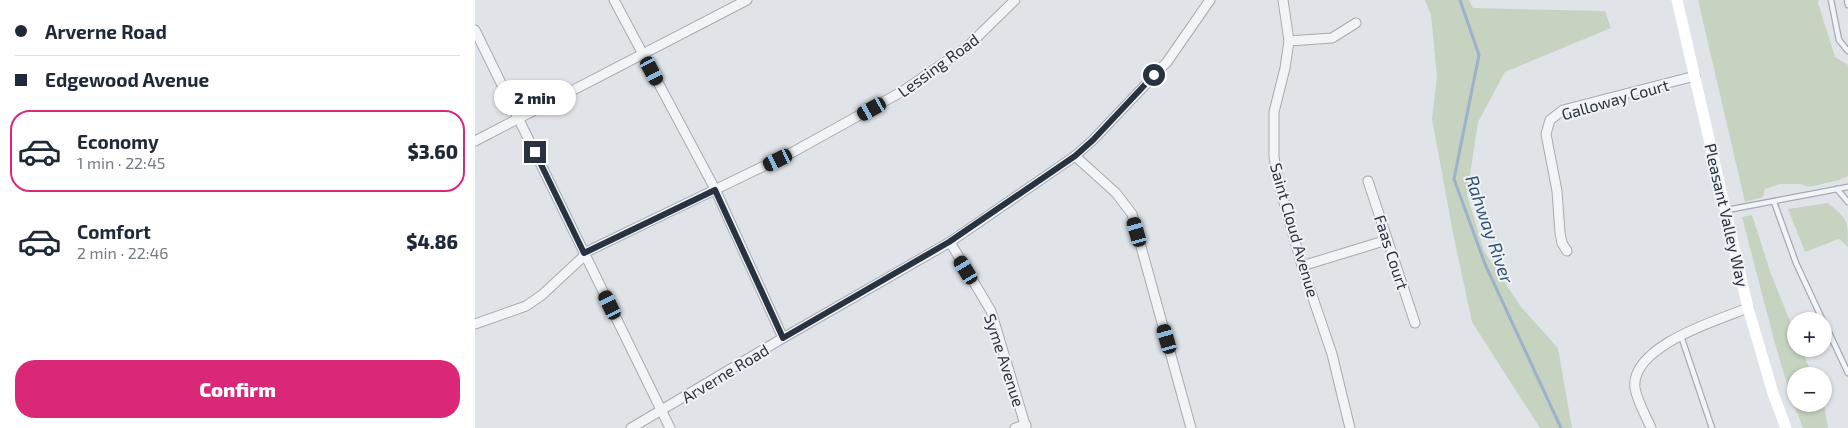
<!DOCTYPE html>
<meta charset="utf-8">
<style>
:root{--surface:#fff;--page:#f6f6f7;--text:#1f2937;--muted:#747a83;--line:#e0e1e3;--accent:#db2777}
body{margin:0;font-family:"Exo 2",sans-serif;background:var(--page);color:var(--text);height:100vh;display:flex;flex-direction:column;font-size:19px;white-space:nowrap}
*{box-sizing:border-box;margin:0}
p{font-size:16px;color:var(--muted)}
.icon{flex:none;width:28px;height:28px;fill:none;stroke:currentColor;stroke-width:2;stroke-linecap:round;stroke-linejoin:round}
.map{position:relative;flex:1;overflow:hidden}
.side{display:flex;flex-direction:column;background:var(--surface);width:475px}
.side>*{flex:none}
.hud{display:grid;align-content:center;height:110px;padding:0 15px;background:var(--surface)}
.fabs{position:absolute;left:1312px;top:312px;display:grid;gap:10px}
.fabs a{display:grid;place-items:center;width:45px;height:45px;border-radius:50%;background:var(--surface);box-shadow:0 1px 4px #0004;font-size:25px}
.end{position:absolute;width:22px;height:22px;margin:-11px;border:6px solid #293240;background:#fff;box-shadow:0 0 0 2px #fff}
.from{border-radius:50%}
.bubble{position:absolute;height:35px;border-radius:18px;background:var(--surface);box-shadow:0 1px 4px #0004;font-size:16px;font-weight:800;line-height:35px;text-align:center}
.car{position:absolute;width:15px;height:30px;margin:-15px -8px;border-radius:6px;box-shadow:0 0 4px 1px #0007;background:linear-gradient(#222 24%,#8ab4d8 0 40%,#222 0 76%,#8ab4d8 0 86%,#222 0)}
.hud b{display:flex;align-items:center;gap:18px;height:48px;font-size:19px}
.hud b+b{border-top:1px solid var(--line)}
.hud i{width:12px;height:12px;background:var(--text)}
ul{padding:0;list-style:none}
li{display:flex;align-items:center;gap:15px;height:82px;margin:0 10px 8px;padding:0 5px;border:2px solid transparent;border-radius:20px}
li div{flex:1}
li b{display:block;font-size:19px}
li em{font-style:normal;font-weight:800}
li.selected{border-color:var(--accent)}
li>.icon{width:45px;height:45px;stroke-width:1.5}
.cta{display:flex;gap:10px;margin-top:auto;padding:10px 15px}
.cta a{flex:1;height:58px;border-radius:20px;background:var(--accent);color:#fff;font-size:20px;font-weight:800;line-height:58px;text-align:center}
main{display:flex;flex:1;min-height:0}
.map>svg:first-child{display:block}
</style>
<main>
<section class="side">
<div class="hud">
<b><i class="from"></i>Arverne Road</b>
<b><i></i>Edgewood Avenue</b>
</div>
<ul>
<li class="selected"><svg class="icon" aria-label="car" viewBox="0 0 24 24"><path d="M5 17H2v-5l4-1 3-4h7l3 4 3 1v5h-3M9 17h6M6 11h13"/><circle cx="7" cy="17" r="2"/><circle cx="17" cy="17" r="2"/></svg><div><b>Economy</b><p>1 min · 22:45</p></div><em>$3.60</em></li>
<li><svg class="icon" aria-label="car" viewBox="0 0 24 24"><path d="M5 17H2v-5l4-1 3-4h7l3 4 3 1v5h-3M9 17h6M6 11h13"/><circle cx="7" cy="17" r="2"/><circle cx="17" cy="17" r="2"/></svg><div><b>Comfort</b><p>2 min · 22:46</p></div><em>$4.86</em></li>
</ul>
<div class="cta"><a>Confirm</a></div>
</section>
<div class="map">
<svg width="1373" height="428" viewBox="0 0 1373 428">
<rect width="100%" height="100%" fill="#e0e4e9"/>
<!-- green -->
<g fill="#c6d3c1">
<polygon points="950,0 994,0 998,8 1130,11 1136,28 1030,72 1003,122 992,195 1009,251 1046,307 1083,348 1097,428 1065,428 997,322 978,233 957,119 962,77 956,15"/>
<polygon points="1223,0 1344,0 1343,3 1360,57 1373,65 1373,176 1364,180 1334,187 1325,184 1306,184 1290,189 1288,197 1270,202"/>
<path d="M1353 203C1373 220 1373 219 1373 247L1364 239 1330 252 1313 209Z"/>
<polygon points="1277,215 1296,274 1321,336 1321,349 1326,349 1338,376 1321,376 1321,404 1349,404 1353,428 1328,428 1315,394 1299,340 1267,217"/>
</g>
<g fill="none" stroke-linecap="round" stroke-linejoin="round">
<!-- stream -->
<polyline stroke="#9bb2c9" stroke-width="3" points="985,0 1004,55 979,179 1010,264 1086,428"/>
<defs>
<g id="service">
<polyline points="1356,0 1364,40 1373,51"/>
<polyline points="1372,0 1373,5"/>
<polyline points="1362,189 1373,202"/>
<polyline points="1299,202 1321,263 1348,321"/>
<polyline points="1252,210 1373,187"/>
<polyline points="1349,322 1373,373"/>
<polyline points="1206,336 1237,428"/>
</g>
<g id="minor">
<polyline points="139,0 240,189 308,338"/>
<polyline points="808,0 814,41 810,68 799,112 799,157 804,184 827,266 857,354 875,428"/>
<polyline points="0,30 195,428"/>
<polyline points="814,41 857,38 881,23"/>
<polyline points="0,141 272,0"/>
<polyline points="600,156 641,193 657,214 716,428"/>
<polyline points="893,181 940,323"/>
<polyline points="475,242 516,311 551,428"/>
<polyline points="1092,251 1087,243 1085,233 1082,191 1071,134 1075,120 1088,110 1220,76"/>
<polyline points="109,253 318,152 428,91 492,47 540,0"/>
<polyline points="827,266 912,240"/>
<polyline points="0,324 51,306 67,295 110,255"/>
<polyline points="156,428 308,338 475,242 600,156 618,140 692,62 735,0"/>
<polyline points="540,428 551,425"/>
<path d="M1176 428C1171 416 1162 401 1160 388 1155 346 1243 320 1273 308"/>
</g>
</defs>
<!-- service casing -->
<use href="#service" stroke="#a5abb3" stroke-width="7"/>
<!-- minor casing -->
<use href="#minor" stroke="#a5abb3" stroke-width="11"/>
<!-- service -->
<use href="#service" stroke="#f3f4f7" stroke-width="4.5"/>
<!-- minor -->
<use href="#minor" stroke="#f3f4f7" stroke-width="9"/>
<!-- secondary -->
<polyline stroke="#fff" stroke-width="11" points="1202,0 1273,308 1298,393 1311,428"/>
</g>
<g fill="none" stroke-linecap="round" stroke-linejoin="round">
<!-- route -->
<polyline stroke="#293240" stroke-width="6" points="60,152 109,253 240,190 308,338 474,242 600,156 618,140 679,75"/>
</g>
<g text-anchor="middle" dominant-baseline="central" stroke-width="4" stroke-linejoin="round" paint-order="stroke">
<!-- street labels -->
<g font-size="16" fill="#293240" stroke="#f0f3f6">
<text transform="translate(463 65) rotate(-36)">Lessing Road</text>
<text transform="translate(1140 99) rotate(-16)">Galloway Court</text>
<text transform="translate(1252 215) rotate(77)">Pleasant Valley Way</text>
<text transform="translate(820 230) rotate(74)">Saint Cloud Avenue</text>
<text transform="translate(917 252) rotate(72)">Faas Court</text>
<text transform="translate(530 360) rotate(72)">Syme Avenue</text>
<text transform="translate(250 373) rotate(-31)">Arverne Road</text>
</g>
<!-- water labels -->
<g font-size="18" font-style="italic" fill="#335174" stroke="#f0f3f6">
<text transform="translate(1015 229) rotate(71)">Rahway River</text>
</g>
</g>
</svg>
<div class="fabs">
<a>+</a>
<a>−</a>
</div>
<i class="end from" style="left:679px;top:75px"></i>
<i class="end" style="left:60px;top:152px"></i>
<div class="bubble" style="left:19px;top:80px;width:82px">2 min</div>
<i class="car" style="left:177px;top:71px;rotate:152deg"></i>
<i class="car" style="left:397px;top:109px;rotate:241deg"></i>
<i class="car" style="left:303px;top:160px;rotate:244deg"></i>
<i class="car" style="left:662px;top:232px;rotate:344deg"></i>
<i class="car" style="left:491px;top:270px;rotate:329deg"></i>
<i class="car" style="left:135px;top:305px;rotate:334deg"></i>
<i class="car" style="left:692px;top:339px;rotate:344deg"></i>
</div>
</main>
